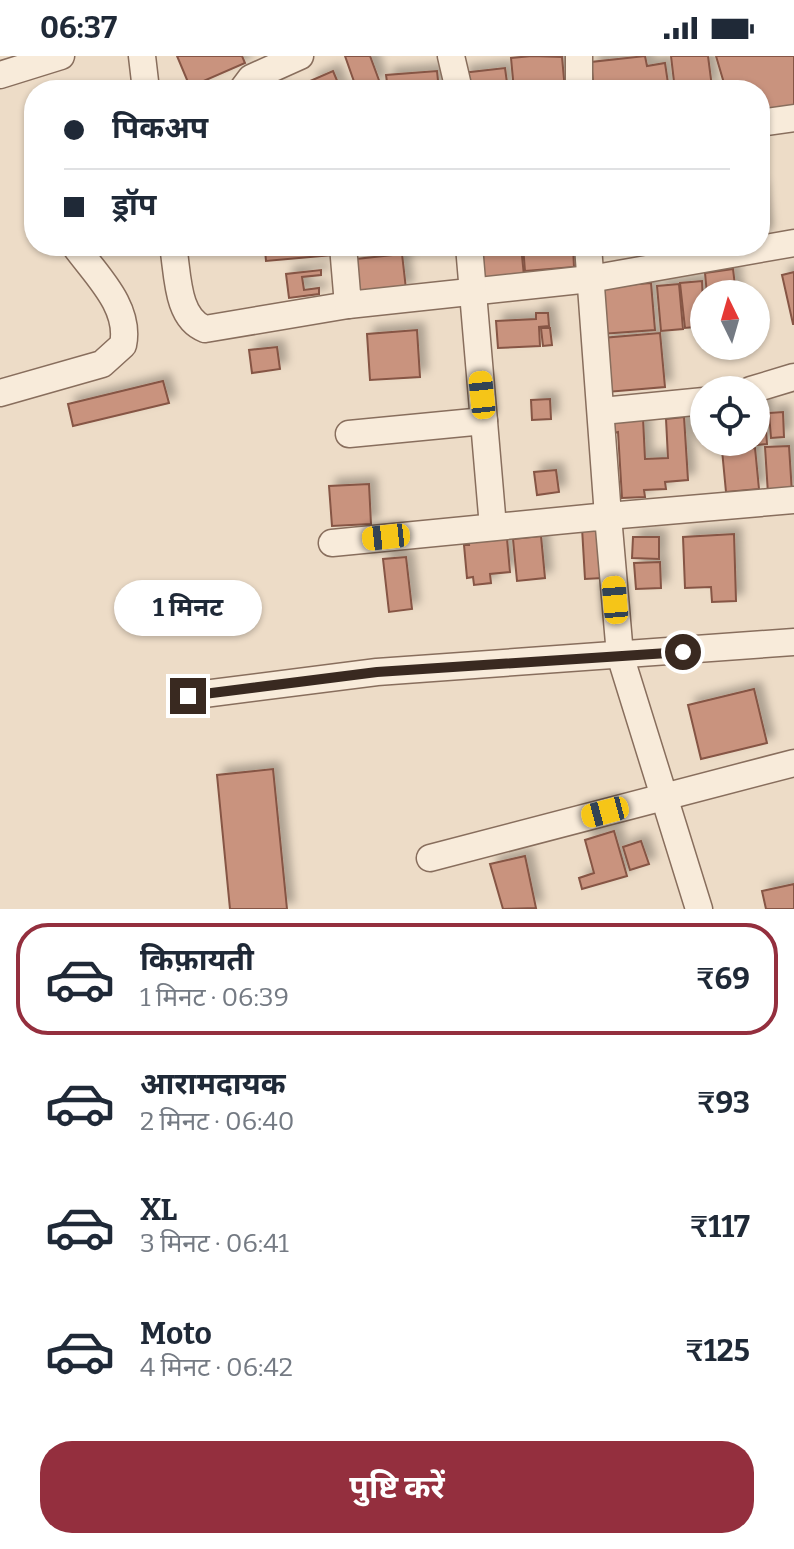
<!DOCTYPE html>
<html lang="hi">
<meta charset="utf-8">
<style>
:root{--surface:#fff;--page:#f2f2f3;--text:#1f2937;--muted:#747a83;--line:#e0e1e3;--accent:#942f3e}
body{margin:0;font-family:Bitter,"Noto Sans Devanagari",serif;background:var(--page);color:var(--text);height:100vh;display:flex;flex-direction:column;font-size:30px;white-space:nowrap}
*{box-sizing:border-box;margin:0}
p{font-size:26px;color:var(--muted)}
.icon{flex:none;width:44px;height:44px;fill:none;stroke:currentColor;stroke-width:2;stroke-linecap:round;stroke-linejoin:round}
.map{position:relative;height:853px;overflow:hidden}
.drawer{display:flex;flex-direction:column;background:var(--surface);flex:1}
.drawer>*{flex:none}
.top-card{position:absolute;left:24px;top:24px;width:746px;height:176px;border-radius:32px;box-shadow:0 2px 6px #0004;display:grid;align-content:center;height:176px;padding:0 40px;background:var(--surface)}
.needle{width:52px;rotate:355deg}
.tools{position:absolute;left:690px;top:224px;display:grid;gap:16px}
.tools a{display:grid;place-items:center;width:80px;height:80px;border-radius:50%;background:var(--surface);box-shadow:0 2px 6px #0004;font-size:40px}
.end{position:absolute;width:36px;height:36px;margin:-18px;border:10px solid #392920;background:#fff;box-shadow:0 0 0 4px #fff}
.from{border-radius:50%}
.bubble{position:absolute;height:56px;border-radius:28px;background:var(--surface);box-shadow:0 2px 6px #0004;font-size:26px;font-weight:700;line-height:56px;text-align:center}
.car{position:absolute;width:24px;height:48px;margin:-24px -12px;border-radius:10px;box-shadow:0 0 6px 2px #0007;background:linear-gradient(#f5c518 24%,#345 0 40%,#f5c518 0 76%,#345 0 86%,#f5c518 0)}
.top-card b{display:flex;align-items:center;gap:28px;height:76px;font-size:30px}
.top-card b+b{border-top:2px solid var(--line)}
.top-card i{width:20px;height:20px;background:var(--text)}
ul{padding:14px 0 0;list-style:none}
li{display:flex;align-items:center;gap:24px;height:112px;margin:0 16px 12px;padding:0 24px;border:4px solid transparent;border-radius:32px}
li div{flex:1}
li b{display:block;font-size:30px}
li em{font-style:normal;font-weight:700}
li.on{border-color:var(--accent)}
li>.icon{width:72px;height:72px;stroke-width:1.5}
.action{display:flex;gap:16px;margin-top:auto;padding:16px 40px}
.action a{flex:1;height:92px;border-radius:32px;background:var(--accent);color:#fff;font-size:32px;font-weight:700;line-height:92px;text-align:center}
.status{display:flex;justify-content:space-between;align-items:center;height:56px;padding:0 40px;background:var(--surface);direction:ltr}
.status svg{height:22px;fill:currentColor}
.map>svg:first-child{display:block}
</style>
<div class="status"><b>06:37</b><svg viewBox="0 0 49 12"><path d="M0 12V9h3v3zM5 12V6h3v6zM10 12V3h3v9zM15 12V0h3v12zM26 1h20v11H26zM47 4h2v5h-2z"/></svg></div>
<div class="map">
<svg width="794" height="853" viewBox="0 0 794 853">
<defs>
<filter id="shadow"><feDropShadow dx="7" dy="-7" stdDeviation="4" flood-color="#0004"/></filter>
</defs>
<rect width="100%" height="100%" fill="#eddcc7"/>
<!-- building -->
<g fill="#c9937e" stroke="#865544" stroke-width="2" filter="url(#shadow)">
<polygon points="177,0 242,0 245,7 190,31"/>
<polygon points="345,0 370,0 380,27 357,34"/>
<polygon points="532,0 562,1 565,34 514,34 511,2"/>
<polygon points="645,0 647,10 665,7 669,34 594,34 591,6"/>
<polygon points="671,0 708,0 712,31 675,34"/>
<polygon points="716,0 794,0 794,52 760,61 760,34 726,34"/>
<polygon points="505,12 508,34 464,34 462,17"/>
<polygon points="333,15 341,34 314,34 310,25"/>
<polygon points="437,15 439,34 388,34 386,19"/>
<polygon points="272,23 276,34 249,34"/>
<polygon points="760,132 766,179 760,180"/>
<polygon points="272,190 331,190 332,199 266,205 265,194 272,193"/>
<polygon points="402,190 446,190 446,193 402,196"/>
<polygon points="474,190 521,190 524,220 477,224"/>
<polygon points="523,190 573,190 574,211 525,215"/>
<polygon points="631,190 653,190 653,195 632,198"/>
<polygon points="402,198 406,233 360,238 356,203"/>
<polygon points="733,213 736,238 707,238 705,217"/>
<polygon points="321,214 321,219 302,221 304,234 319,232 319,238 289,242 286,218"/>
<polygon points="794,216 794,268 793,268 782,219"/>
<polygon points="702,225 704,270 685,272 680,227"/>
<polygon points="651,227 655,274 601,278 598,231"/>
<polygon points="679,228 683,273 661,275 657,230"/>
<polygon points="536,257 548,257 549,270 539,271 540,290 498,292 496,265 536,263"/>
<polygon points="541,272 550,272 552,289 543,290"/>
<polygon points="417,274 420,321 370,324 367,278"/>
<polygon points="660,277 665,331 607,336 602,282"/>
<polygon points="277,291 280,313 252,317 249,294"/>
<polygon points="163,325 169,347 73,370 68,348"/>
<polygon points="550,343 551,363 532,364 531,344"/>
<polygon points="764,344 767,388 746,390 746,386 756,386 756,345"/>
<polygon points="783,356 784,381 771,382 769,357"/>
<polygon points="684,361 688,424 665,426 666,433 644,434 645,441 622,442 618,376 614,377 614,364 643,362 645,403 668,402 666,363"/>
<polygon points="789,390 792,437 768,438 765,391"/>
<polygon points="755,392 759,433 726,436 722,394"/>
<polygon points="556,414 559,436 537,439 534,416"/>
<polygon points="369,428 371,468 332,470 329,430"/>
<polygon points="600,471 603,522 585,523 582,472"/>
<polygon points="734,478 736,545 712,546 711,531 685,532 683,481"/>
<polygon points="468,480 507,483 510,516 490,518 491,527 474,529 473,521 467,522 464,489 469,489"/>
<polygon points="541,480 545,522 517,525 513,483"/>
<polygon points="633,481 659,481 659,503 632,502"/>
<polygon points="406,501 412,553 389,556 383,503"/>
<polygon points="660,506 661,532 636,533 634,507"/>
<polygon points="754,633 767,687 701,703 688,649"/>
<polygon points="273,713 287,853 230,853 217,719"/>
<polygon points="614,775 627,820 582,833 579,822 594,817 585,784"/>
<polygon points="641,785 649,808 630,814 623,791"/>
<polygon points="525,800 536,852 503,853 490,808"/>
<polygon points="794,828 794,853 766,853 762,835"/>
</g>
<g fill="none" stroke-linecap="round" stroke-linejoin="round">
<defs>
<g id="minor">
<polyline points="142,0 146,34"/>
<polyline points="451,0 459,34"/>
<polyline points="579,0 579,34"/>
<polyline points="0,19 61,0"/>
<polyline points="242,34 251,22 300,0"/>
<polyline points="760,67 794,62"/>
<path d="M173 190C178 217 176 262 205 273L348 249"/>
<polyline points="343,190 348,249 590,223 794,187"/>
<polyline points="469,190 493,471"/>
<polyline points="588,190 608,460 794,444"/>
<polyline points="751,334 794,321"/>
<path d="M0 337 102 308 123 289C131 251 96 219 75 190"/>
<polyline points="602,355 704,345"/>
<polyline points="349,378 484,365"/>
<polyline points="332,487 608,460 620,599 699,853"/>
<polyline points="188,640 377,616 794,586"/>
<polyline points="430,802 794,707"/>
</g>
</defs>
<!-- minor casing -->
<use href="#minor" stroke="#886e5d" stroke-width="29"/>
<!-- minor -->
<use href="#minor" stroke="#f8ebda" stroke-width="26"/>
</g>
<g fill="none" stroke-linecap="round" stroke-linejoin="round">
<!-- route -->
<polyline stroke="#392920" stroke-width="10" points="188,640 377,616 683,596"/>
</g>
</svg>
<div class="tools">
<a><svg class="needle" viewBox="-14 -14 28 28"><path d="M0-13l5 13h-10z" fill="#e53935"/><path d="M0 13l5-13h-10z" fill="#747a83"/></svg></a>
<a><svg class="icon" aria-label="locate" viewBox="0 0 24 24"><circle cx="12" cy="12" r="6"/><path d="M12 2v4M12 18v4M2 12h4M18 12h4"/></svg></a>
</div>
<i class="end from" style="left:683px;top:596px"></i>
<i class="end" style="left:188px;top:640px"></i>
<div class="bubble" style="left:114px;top:524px;width:148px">1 मिनट</div>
<i class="car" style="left:482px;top:339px;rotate:354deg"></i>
<i class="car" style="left:386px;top:481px;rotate:264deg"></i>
<i class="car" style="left:615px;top:544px;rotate:355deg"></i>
<i class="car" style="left:605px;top:756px;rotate:255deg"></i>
<div class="top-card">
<b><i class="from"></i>पिकअप</b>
<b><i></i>ड्रॉप</b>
</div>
</div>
<section class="drawer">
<ul>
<li class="on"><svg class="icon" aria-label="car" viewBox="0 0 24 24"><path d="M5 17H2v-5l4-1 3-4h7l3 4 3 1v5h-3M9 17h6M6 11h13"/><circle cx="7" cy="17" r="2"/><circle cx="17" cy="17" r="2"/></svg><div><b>किफ़ायती</b><p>1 मिनट · 06:39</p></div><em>₹69</em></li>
<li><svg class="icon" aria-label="car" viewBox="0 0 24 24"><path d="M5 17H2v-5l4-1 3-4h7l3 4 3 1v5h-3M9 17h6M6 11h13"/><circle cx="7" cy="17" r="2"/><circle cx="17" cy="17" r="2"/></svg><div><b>आरामदायक</b><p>2 मिनट · 06:40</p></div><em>₹93</em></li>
<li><svg class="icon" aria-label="car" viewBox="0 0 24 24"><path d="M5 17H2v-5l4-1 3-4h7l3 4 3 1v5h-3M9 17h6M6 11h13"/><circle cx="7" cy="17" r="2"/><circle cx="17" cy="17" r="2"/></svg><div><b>XL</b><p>3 मिनट · 06:41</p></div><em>₹117</em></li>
<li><svg class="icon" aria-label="car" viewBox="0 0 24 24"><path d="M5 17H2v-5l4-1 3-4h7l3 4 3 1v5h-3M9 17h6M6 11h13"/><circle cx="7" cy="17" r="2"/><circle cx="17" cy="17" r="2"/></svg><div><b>Moto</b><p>4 मिनट · 06:42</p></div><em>₹125</em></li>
</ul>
<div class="action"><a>पुष्टि करें</a></div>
</section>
